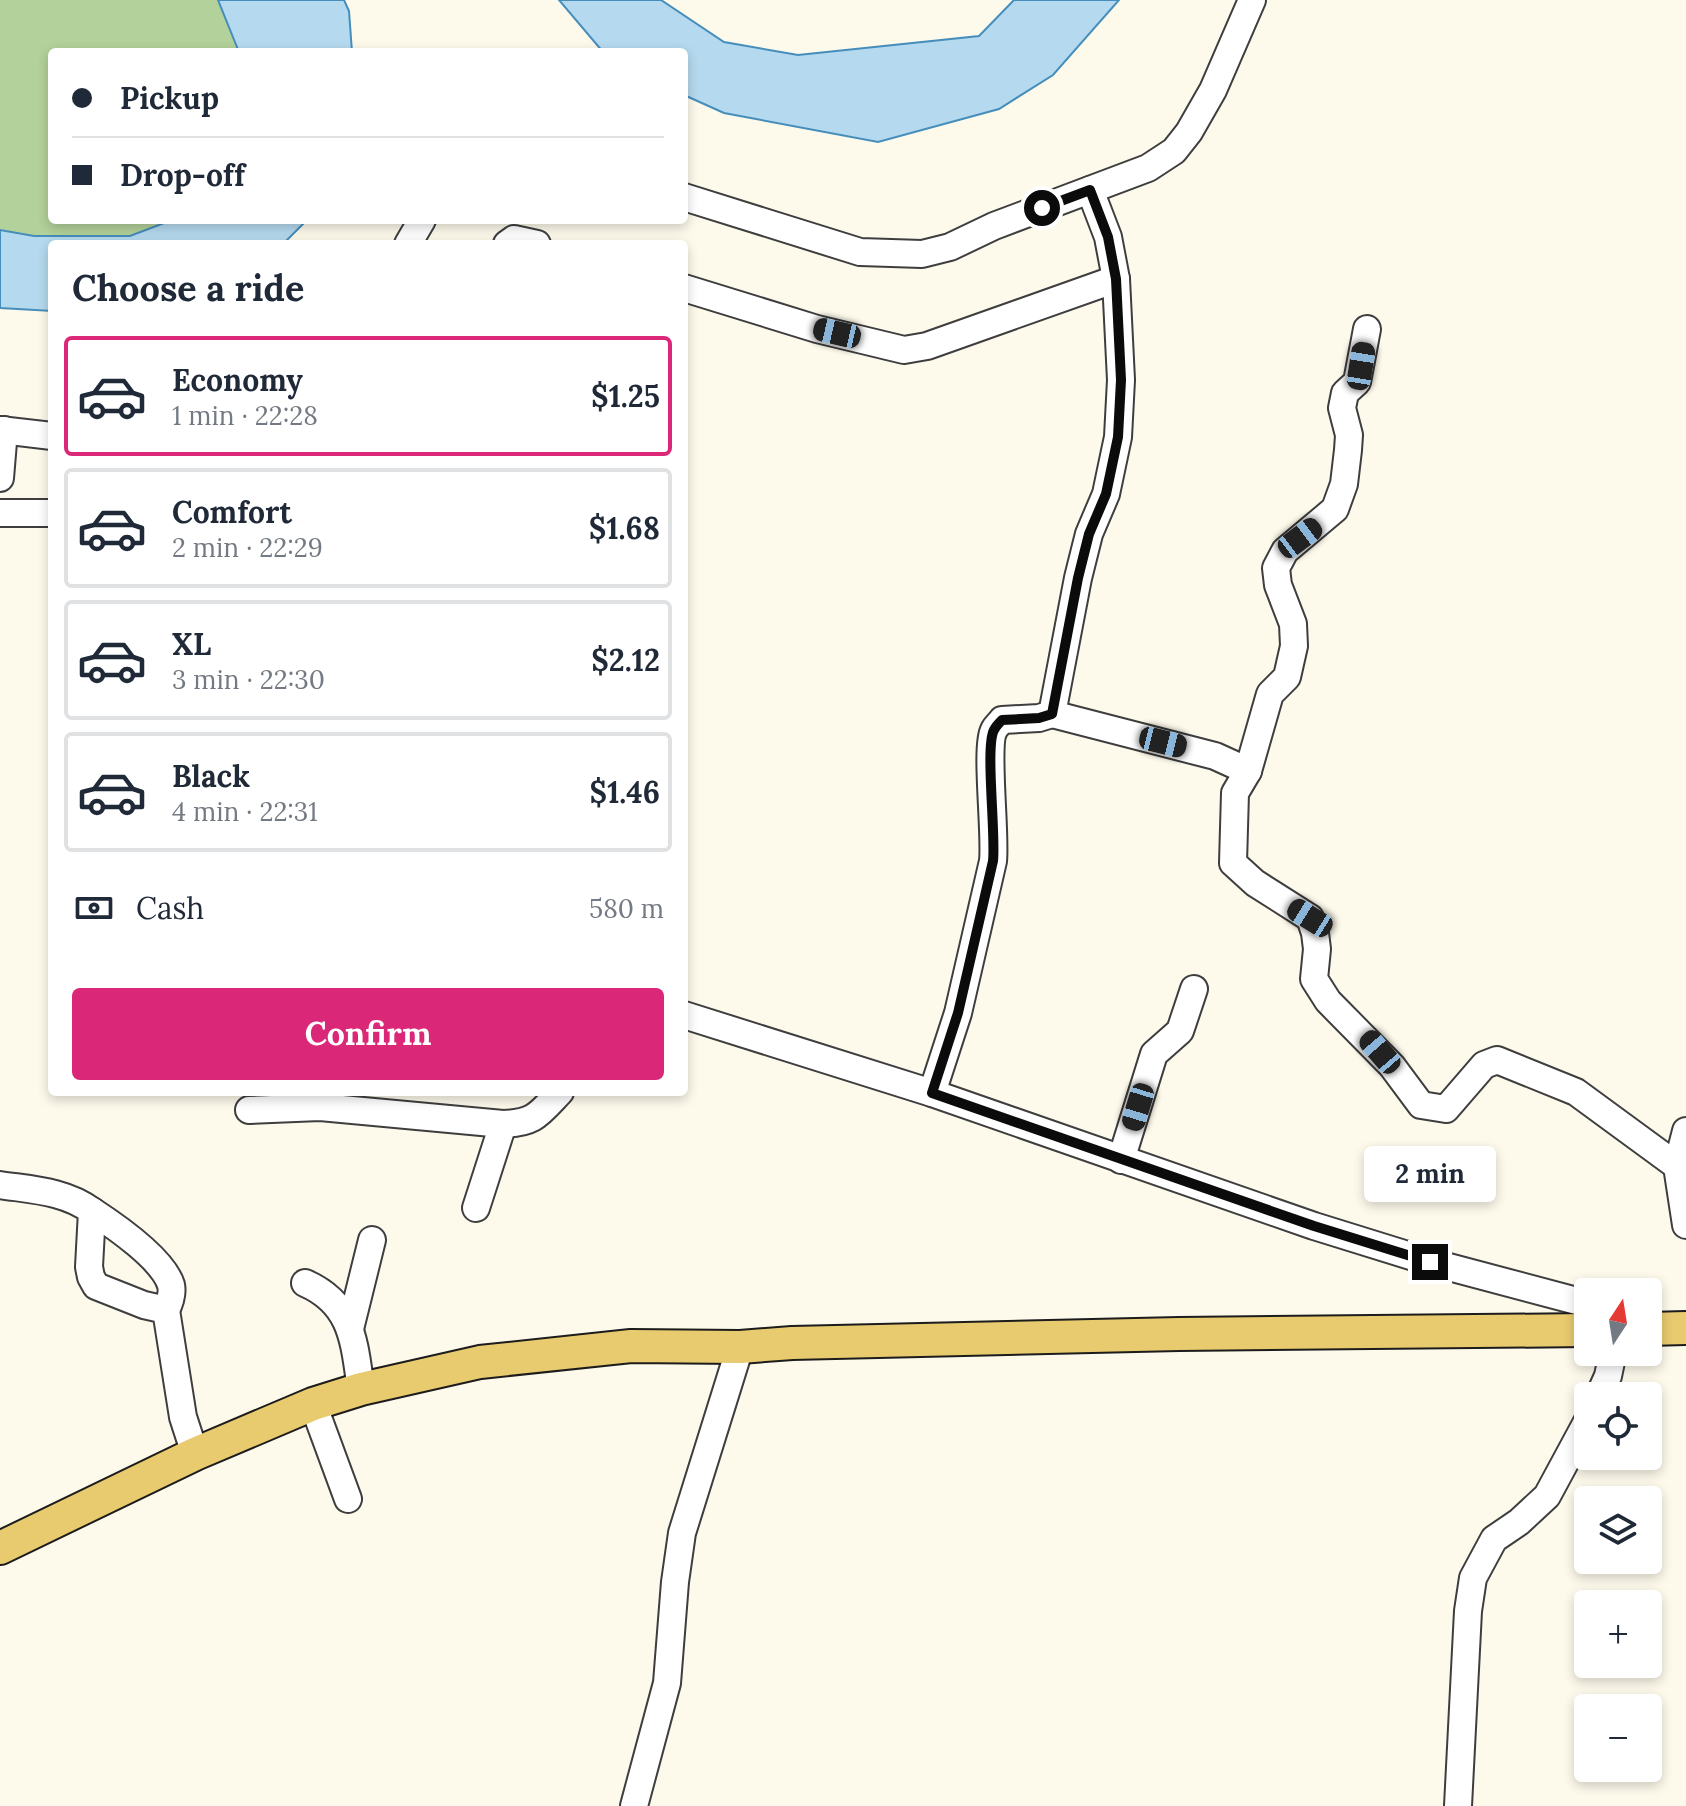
<!DOCTYPE html>
<meta charset="utf-8">
<style>
:root{--surface:#fff;--page:#f6f6f7;--text:#1f2937;--muted:#747a83;--line:#e0e1e3;--accent:#db2777}
body{margin:0;font-family:Lora,serif;background:var(--page);color:var(--text);height:100vh;display:flex;flex-direction:column;font-size:30px;white-space:nowrap}
*{box-sizing:border-box;margin:0}
p{font-size:26px;color:var(--muted)}
.icon{flex:none;width:44px;height:44px;fill:none;stroke:currentColor;stroke-width:2;stroke-linecap:round;stroke-linejoin:round}
.map{position:relative;flex:1;overflow:hidden}
.panel{position:absolute;left:48px;top:240px;width:640px;height:856px;display:flex;flex-direction:column;background:var(--surface);border-radius:8px;box-shadow:0 4px 12px #0003}
.panel>*{flex:none}
.guide{position:absolute;left:48px;top:48px;width:640px;height:176px;border-radius:8px;box-shadow:0 4px 12px #0003;display:grid;align-content:center;height:176px;padding:0 24px;background:var(--surface)}
.needle{width:52px;rotate:12deg}
.controls{position:absolute;left:1574px;top:1278px;display:grid;gap:16px}
.controls a{display:grid;place-items:center;width:88px;height:88px;border-radius:8px;background:var(--surface);box-shadow:0 4px 12px #0003;font-size:40px}
.end{position:absolute;width:36px;height:36px;margin:-18px;border:10px solid #0b0b0b;background:#fff;box-shadow:0 0 0 4px #fff}
.from{border-radius:50%}
.bubble{position:absolute;height:56px;border-radius:8px;background:var(--surface);box-shadow:0 4px 12px #0003;font-size:26px;font-weight:700;line-height:56px;text-align:center}
.car{position:absolute;width:24px;height:48px;margin:-24px -12px;border-radius:10px;box-shadow:0 0 6px 2px #0007;background:linear-gradient(#222 24%,#8ab4d8 0 40%,#222 0 76%,#8ab4d8 0 86%,#222 0)}
.guide b{display:flex;align-items:center;gap:28px;height:76px;font-size:30px}
.guide b+b{border-top:2px solid var(--line)}
.guide i{width:20px;height:20px;background:var(--text)}
ul{padding:0;list-style:none}
li{display:flex;align-items:center;gap:24px;height:120px;margin:0 16px 12px;padding:0 8px;border:4px solid var(--line);border-radius:8px}
li div{flex:1}
li b{display:block;font-size:30px}
li em{font-style:normal;font-weight:700}
li.on{border-color:var(--accent)}
li>.icon{width:72px;height:72px;stroke-width:1.5}
h2{padding:0 24px;font-size:36px;line-height:96px}
.pay{display:flex;align-items:center;gap:20px;height:88px;padding:0 24px;font-size:30px}
.pay p{margin-inline-start:auto}
.action{display:flex;gap:16px;margin-top:auto;padding:16px 24px}
.action a{flex:1;height:92px;border-radius:8px;background:var(--accent);color:#fff;font-size:32px;font-weight:700;line-height:92px;text-align:center}
.map>svg:first-child{display:block}
</style>
<div class="map">
<svg width="1686" height="1806" viewBox="0 0 1686 1806">
<rect width="100%" height="100%" fill="#fdf9eb"/>
<!-- forest -->
<polygon fill="#b3d19a" points="0,0 218,0 239,52 52,52 52,220 172,220 130,236 34,236 0,230"/>
<!-- water -->
<g fill="#b5d9ee" stroke="#458ebc" stroke-width="2">
<polygon points="218,0 344,0 349,11 352,52 239,52"/>
<polygon points="559,0 661,0 724,42 798,55 979,36 1014,0 1119,0 1053,75 999,109 878,142 724,113 684,95 684,52 603,52"/>
<polygon points="172,220 307,220 283,244 52,244 52,311 0,308 0,230 34,236 130,236"/>
</g>
<g fill="none" stroke-linecap="round" stroke-linejoin="round">
<defs>
<g id="minor">
<polyline points="684,197 860,252 922,254 950,247 994,226 1148,168 1174,151 1189,132 1213,90 1252,0"/>
<polyline points="408,244 422,220"/>
<polyline points="507,244 514,239 537,244"/>
<polyline points="684,288 817,329 904,350 927,346 1116,279"/>
<polyline points="1367,329 1357,382 1345,393 1342,408 1349,435 1348,450 1344,484 1335,509 1285,551 1276,568 1278,585 1293,624 1294,646 1287,677 1270,694 1248,771 1235,793 1233,863 1255,883 1310,918 1315,933 1317,949 1314,979 1328,1001 1392,1066 1421,1105 1446,1109 1484,1065 1497,1060 1576,1092 1677,1166"/>
<polyline points="0,430 52,436"/>
<polyline points="0,478 4,430"/>
<polyline points="0,513 52,513"/>
<polyline points="1052,714 1215,756 1248,771"/>
<polyline points="684,1015 932,1093 1314,1226 1430,1262 1588,1304"/>
<path d="M932 1093 958 1013 993 861C996 833 985 746 994 730 996 726 1000 723 1002 720L1039 718 1052 714 1078 578 1089 534 1106 494 1118 437 1121 380 1116 279 1108 237 1090 190"/>
<path d="M249 1110 320 1107 503 1124C535 1123 539 1114 560 1092"/>
<polyline points="1686,1131 1677,1166 1686,1225"/>
<polyline points="1121,1160 1154,1054 1180,1031 1194,989"/>
<path d="M0 1185C33 1190 65 1191 92 1211L89 1267 91 1277 96 1286 144 1305 166 1310 183 1417 195 1454"/>
<polyline points="476,1208 503,1124"/>
<path d="M92 1211C115 1226 163 1259 171 1285 173 1294 170 1302 166 1310"/>
<path d="M305 1283C353 1304 354 1342 361 1389"/>
<polyline points="350,1329 372,1240"/>
<polyline points="1599,1396 1608,1376 1613,1352"/>
<polyline points="313,1404 348,1499"/>
<polyline points="634,1806 667,1683 675,1582 682,1533 740,1347"/>
<polyline points="1458,1806 1468,1611 1473,1578 1494,1539 1519,1522 1547,1496 1588,1420"/>
</g>
<g id="major">
<polyline points="1648,1329 1686,1328"/>
<polyline points="0,1548 195,1454 313,1404 361,1389 480,1362 631,1346 740,1347 792,1343 1179,1334 1588,1330"/>
</g>
</defs>
<!-- minor casing -->
<use href="#minor" stroke="#3e3e3e" stroke-width="30"/>
<!-- major casing -->
<use href="#major" stroke="#1c1c1c" stroke-width="36"/>
<!-- minor -->
<use href="#minor" stroke="#fff" stroke-width="26"/>
<!-- major -->
<use href="#major" stroke="#e8ca6f" stroke-width="32"/>
</g>
<g fill="none" stroke-linecap="round" stroke-linejoin="round">
<!-- route -->
<path stroke="#0b0b0b" stroke-width="10" d="M1042 208 1090 190 1108 237 1116 279 1121 380 1118 437 1106 494 1089 534 1078 578 1052 714 1039 718 1002 720C999 723 996 726 994 730 985 746 996 834 993 861L958 1013 932 1093 1314 1226 1430 1262"/>
</g>
</svg>
<div class="controls">
<a><svg class="needle" viewBox="-14 -14 28 28"><path d="M0-13l5 13h-10z" fill="#e53935"/><path d="M0 13l5-13h-10z" fill="#747a83"/></svg></a>
<a><svg class="icon" aria-label="locate" viewBox="0 0 24 24"><circle cx="12" cy="12" r="6"/><path d="M12 2v4M12 18v4M2 12h4M18 12h4"/></svg></a>
<a><svg class="icon" aria-label="layers" viewBox="0 0 24 24"><path d="M12 4l9 5-9 5-9-5zM3 14l9 5 9-5"/></svg></a>
<a>+</a>
<a>−</a>
</div>
<i class="end from" style="left:1042px;top:208px"></i>
<i class="end" style="left:1430px;top:1262px"></i>
<div class="bubble" style="left:1364px;top:1146px;width:132px">2 min</div>
<i class="car" style="left:837px;top:333px;rotate:283deg"></i>
<i class="car" style="left:1361px;top:366px;rotate:9deg"></i>
<i class="car" style="left:1300px;top:538px;rotate:53deg"></i>
<i class="car" style="left:1163px;top:742px;rotate:104deg"></i>
<i class="car" style="left:1310px;top:918px;rotate:302deg"></i>
<i class="car" style="left:1380px;top:1052px;rotate:319deg"></i>
<i class="car" style="left:1138px;top:1107px;rotate:197deg"></i>
<div class="guide">
<b><i class="from"></i>Pickup</b>
<b><i></i>Drop-off</b>
</div>
<section class="panel">
<h2>Choose a ride</h2>
<ul>
<li class="on"><svg class="icon" aria-label="car" viewBox="0 0 24 24"><path d="M5 17H2v-5l4-1 3-4h7l3 4 3 1v5h-3M9 17h6M6 11h13"/><circle cx="7" cy="17" r="2"/><circle cx="17" cy="17" r="2"/></svg><div><b>Economy</b><p>1 min · 22:28</p></div><em>$1.25</em></li>
<li><svg class="icon" aria-label="car" viewBox="0 0 24 24"><path d="M5 17H2v-5l4-1 3-4h7l3 4 3 1v5h-3M9 17h6M6 11h13"/><circle cx="7" cy="17" r="2"/><circle cx="17" cy="17" r="2"/></svg><div><b>Comfort</b><p>2 min · 22:29</p></div><em>$1.68</em></li>
<li><svg class="icon" aria-label="car" viewBox="0 0 24 24"><path d="M5 17H2v-5l4-1 3-4h7l3 4 3 1v5h-3M9 17h6M6 11h13"/><circle cx="7" cy="17" r="2"/><circle cx="17" cy="17" r="2"/></svg><div><b>XL</b><p>3 min · 22:30</p></div><em>$2.12</em></li>
<li><svg class="icon" aria-label="car" viewBox="0 0 24 24"><path d="M5 17H2v-5l4-1 3-4h7l3 4 3 1v5h-3M9 17h6M6 11h13"/><circle cx="7" cy="17" r="2"/><circle cx="17" cy="17" r="2"/></svg><div><b>Black</b><p>4 min · 22:31</p></div><em>$1.46</em></li>
</ul>
<div class="pay"><svg class="icon" aria-label="cash" viewBox="0 0 24 24"><path d="M3 7h18v10H3z"/><circle cx="12" cy="12" r="2"/></svg>Cash<p>580 m</p></div>
<div class="action"><a>Confirm</a></div>
</section>
</div>
